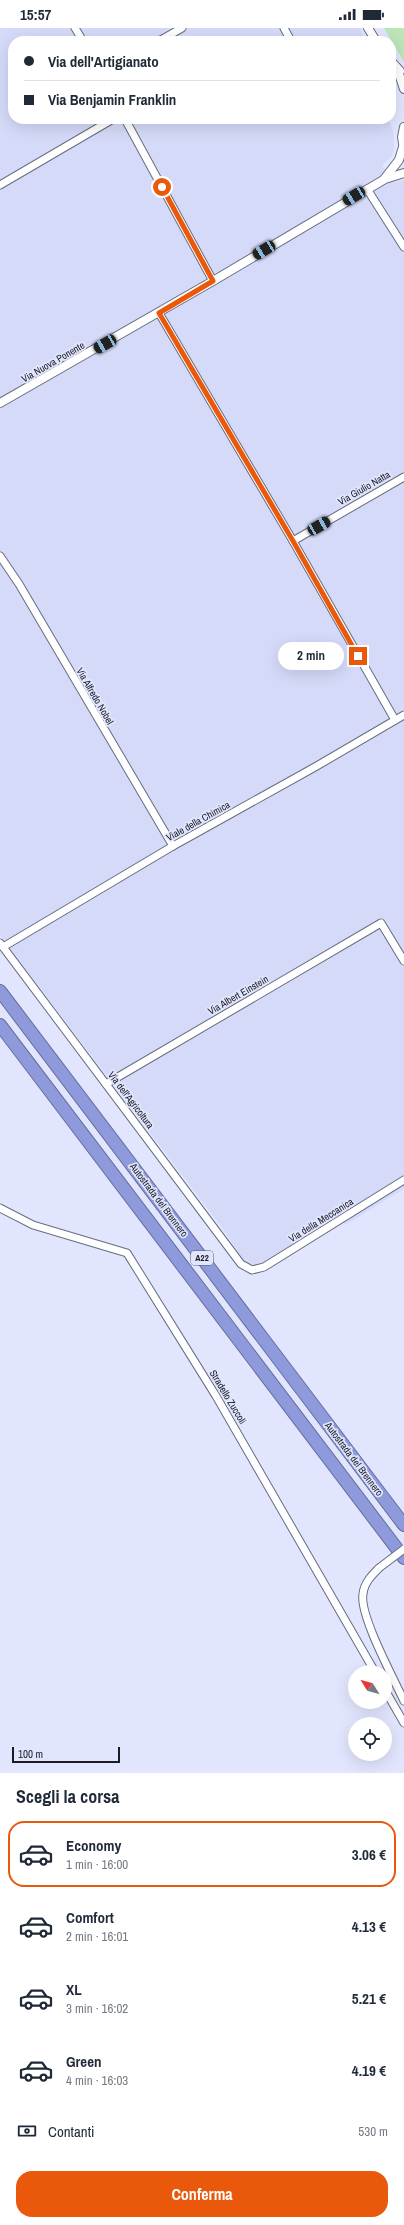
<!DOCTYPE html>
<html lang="it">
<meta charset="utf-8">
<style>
:root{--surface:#fff;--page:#f6f6f7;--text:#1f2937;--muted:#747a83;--line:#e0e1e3;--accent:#ea580c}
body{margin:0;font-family:"Archivo Narrow",sans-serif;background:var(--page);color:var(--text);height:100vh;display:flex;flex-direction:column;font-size:15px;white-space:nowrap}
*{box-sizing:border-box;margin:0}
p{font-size:13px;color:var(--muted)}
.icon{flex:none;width:22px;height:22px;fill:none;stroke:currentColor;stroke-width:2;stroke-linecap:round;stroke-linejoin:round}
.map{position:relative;height:1745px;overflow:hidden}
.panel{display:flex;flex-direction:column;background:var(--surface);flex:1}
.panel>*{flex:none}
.top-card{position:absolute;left:8px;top:8px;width:388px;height:88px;border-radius:16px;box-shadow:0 4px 16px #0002;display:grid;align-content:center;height:88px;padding:0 16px;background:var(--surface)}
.needle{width:26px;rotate:307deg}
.tools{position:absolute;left:348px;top:1637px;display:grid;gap:8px}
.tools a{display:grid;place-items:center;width:44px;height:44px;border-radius:50%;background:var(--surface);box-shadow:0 4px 16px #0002;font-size:20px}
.scale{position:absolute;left:12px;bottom:10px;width:108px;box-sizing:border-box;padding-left:4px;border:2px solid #1a1c24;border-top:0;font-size:11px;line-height:14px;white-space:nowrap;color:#1a1c24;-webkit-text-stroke:3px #e1e6fe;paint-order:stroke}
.end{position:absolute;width:18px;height:18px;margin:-9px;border:5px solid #ea580c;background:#fff;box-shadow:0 0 0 2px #fff}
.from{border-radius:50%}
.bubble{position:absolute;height:28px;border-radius:14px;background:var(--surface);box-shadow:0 4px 16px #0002;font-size:13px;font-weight:700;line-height:28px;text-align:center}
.car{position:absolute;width:12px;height:24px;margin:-12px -6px;border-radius:5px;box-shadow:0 0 3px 1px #0007;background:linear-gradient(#222 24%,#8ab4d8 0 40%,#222 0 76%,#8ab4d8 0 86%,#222 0)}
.top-card b{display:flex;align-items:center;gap:14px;height:38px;font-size:15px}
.top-card b+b{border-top:1px solid var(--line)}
.top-card i{width:10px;height:10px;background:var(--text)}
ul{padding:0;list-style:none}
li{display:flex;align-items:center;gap:12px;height:66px;margin:0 8px 6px;padding:0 8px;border:2px solid transparent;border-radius:16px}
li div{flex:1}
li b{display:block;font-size:15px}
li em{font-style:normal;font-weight:700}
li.selected{border-color:var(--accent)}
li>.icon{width:36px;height:36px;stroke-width:1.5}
h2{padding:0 16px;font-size:18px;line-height:48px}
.pay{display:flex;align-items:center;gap:10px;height:44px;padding:0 16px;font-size:15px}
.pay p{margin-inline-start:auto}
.button{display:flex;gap:8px;margin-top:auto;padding:8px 16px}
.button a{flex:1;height:46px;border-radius:16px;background:var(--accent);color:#fff;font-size:16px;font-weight:700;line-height:46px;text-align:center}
.status{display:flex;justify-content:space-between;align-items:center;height:28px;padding:0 20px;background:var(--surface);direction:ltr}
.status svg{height:11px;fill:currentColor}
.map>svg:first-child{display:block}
</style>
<div class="status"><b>15:57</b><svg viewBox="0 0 49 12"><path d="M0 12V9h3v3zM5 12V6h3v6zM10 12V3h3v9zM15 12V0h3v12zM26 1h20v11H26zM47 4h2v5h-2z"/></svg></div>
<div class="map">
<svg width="404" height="1745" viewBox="0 0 404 1745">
<rect width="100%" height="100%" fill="#e1e6fe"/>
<!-- built -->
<polygon fill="#d4daf8" points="0,0 360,0 365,13 13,13 13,91 389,91 394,107 394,120 392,128 382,137 393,155 404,152 404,1161 345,1197 341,1191 251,1245 224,1202 0,907"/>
<!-- green -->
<polygon fill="#bbe5b7" points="384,0 404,0 404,34"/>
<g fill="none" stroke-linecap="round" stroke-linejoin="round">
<defs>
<g id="minor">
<polyline points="75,0 83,13"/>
<polyline points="284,0 291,13"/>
<polyline points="159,13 182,0"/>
<polyline points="125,91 213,253"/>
<polyline points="0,157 113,91"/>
<polyline points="367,161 404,219"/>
<polyline points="159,285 293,513 395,692"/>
<polyline points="293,513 404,449"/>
<polyline points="0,528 19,556 173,818"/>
<polyline points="0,915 241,1236 252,1242 264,1239 404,1152"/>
<polyline points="3,919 173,818 315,739 404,687"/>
<polyline points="106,1056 381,895 404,933"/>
<polyline points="0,1180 33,1197 127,1225 216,1368 375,1644"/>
<path d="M379 1540C372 1547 364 1555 363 1566 359 1587 394 1651 404 1673"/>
<polyline points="385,1662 404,1695"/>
</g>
<g id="tertiary">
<polyline points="368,0 376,13"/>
<polyline points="391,33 400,43"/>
<polyline points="397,40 404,61"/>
<polyline points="404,99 402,109 404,121"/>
<polyline points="385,150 399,132 403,119"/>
<polyline points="0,375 213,253 385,151 404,145"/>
</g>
<g id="motorway">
<polyline points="0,963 404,1497"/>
<polyline points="0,997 404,1530"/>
</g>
</defs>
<!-- minor casing -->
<use href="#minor" stroke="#686c81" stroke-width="9"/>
<!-- tertiary casing -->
<use href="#tertiary" stroke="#686c81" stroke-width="10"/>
<!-- motorway casing -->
<use href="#motorway" stroke="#656e9b" stroke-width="14"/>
<!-- minor -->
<use href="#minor" stroke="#fff" stroke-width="7"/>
<!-- tertiary -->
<use href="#tertiary" stroke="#fff" stroke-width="8"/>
<!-- motorway -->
<use href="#motorway" stroke="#8e9adb" stroke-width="12"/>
<defs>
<polyline id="minor-bridge" points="379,1540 404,1521"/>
</defs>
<!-- minor-bridge casing -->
<use href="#minor-bridge" stroke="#686c81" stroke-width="9" stroke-linecap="butt"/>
<!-- minor-bridge -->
<use href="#minor-bridge" stroke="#fff" stroke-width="7"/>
</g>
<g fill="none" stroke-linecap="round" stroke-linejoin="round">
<!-- route -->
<polyline stroke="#ea580c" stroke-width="5" points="162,159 213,253 159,285 293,513 358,628"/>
</g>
<g text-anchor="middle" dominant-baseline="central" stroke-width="3.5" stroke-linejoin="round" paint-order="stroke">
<!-- shield labels -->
<rect fill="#e1e6fe" stroke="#565965" stroke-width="1" x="191" y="1223" width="22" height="14" rx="3"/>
<g font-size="9" font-weight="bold" fill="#1a1c24">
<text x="202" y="1230">A22</text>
</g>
<!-- street labels -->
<g font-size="10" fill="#1a1c24" stroke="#e1e6fe">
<text transform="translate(53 334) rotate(-30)">Via Nuova Ponente</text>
<text transform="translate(364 460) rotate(-30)">Via Giulio Natta</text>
<text transform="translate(95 668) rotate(60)">Via Alfredo Nobel</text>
<text transform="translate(198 793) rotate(-29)">Viale della Chimica</text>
<text transform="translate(238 967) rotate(-30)">Via Albert Einstein</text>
<text transform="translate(131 1072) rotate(53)">Via dell'Agricoltura</text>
<text transform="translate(159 1172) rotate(53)">Autostrada del Brennero</text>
<text transform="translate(321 1192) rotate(-32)">Via della Meccanica</text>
<text transform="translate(228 1369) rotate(59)">Stradello Zuccoli</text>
<text transform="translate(354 1431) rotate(53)">Autostrada del Brennero</text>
</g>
</g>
</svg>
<div class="tools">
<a><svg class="needle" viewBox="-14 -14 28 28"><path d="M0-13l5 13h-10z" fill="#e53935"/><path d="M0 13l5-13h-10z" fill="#747a83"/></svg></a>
<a><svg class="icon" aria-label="locate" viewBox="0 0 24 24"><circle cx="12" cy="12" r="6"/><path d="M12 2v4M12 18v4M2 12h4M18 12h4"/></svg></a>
</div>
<div class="scale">100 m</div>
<i class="end from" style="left:162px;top:159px"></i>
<i class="end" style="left:358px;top:628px"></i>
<div class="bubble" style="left:278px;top:614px;width:66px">2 min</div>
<i class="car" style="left:354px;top:168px;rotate:239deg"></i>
<i class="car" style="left:264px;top:222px;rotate:239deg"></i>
<i class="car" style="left:105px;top:316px;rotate:240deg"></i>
<i class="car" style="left:319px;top:498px;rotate:60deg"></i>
<div class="top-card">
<b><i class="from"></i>Via dell'Artigianato</b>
<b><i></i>Via Benjamin Franklin</b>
</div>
</div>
<section class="panel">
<h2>Scegli la corsa</h2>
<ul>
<li class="selected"><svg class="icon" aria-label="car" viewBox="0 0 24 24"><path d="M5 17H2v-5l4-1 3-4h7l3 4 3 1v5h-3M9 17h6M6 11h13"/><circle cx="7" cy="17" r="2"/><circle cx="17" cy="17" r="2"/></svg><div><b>Economy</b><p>1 min · 16:00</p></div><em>3.06 €</em></li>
<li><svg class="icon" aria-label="car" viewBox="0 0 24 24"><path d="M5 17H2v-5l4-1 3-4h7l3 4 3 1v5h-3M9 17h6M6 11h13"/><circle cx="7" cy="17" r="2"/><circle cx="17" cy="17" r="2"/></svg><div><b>Comfort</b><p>2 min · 16:01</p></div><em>4.13 €</em></li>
<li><svg class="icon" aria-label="car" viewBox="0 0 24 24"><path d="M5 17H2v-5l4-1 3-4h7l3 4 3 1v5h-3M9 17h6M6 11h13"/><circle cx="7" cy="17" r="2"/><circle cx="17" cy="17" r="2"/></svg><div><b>XL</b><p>3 min · 16:02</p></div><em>5.21 €</em></li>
<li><svg class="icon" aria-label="car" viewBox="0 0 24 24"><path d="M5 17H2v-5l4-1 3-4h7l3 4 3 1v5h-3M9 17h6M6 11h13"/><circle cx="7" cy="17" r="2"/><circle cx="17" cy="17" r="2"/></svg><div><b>Green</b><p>4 min · 16:03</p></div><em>4.19 €</em></li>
</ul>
<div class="pay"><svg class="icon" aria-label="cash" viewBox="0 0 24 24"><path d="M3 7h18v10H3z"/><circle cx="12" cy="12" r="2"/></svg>Contanti<p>530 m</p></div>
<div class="button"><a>Conferma</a></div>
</section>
